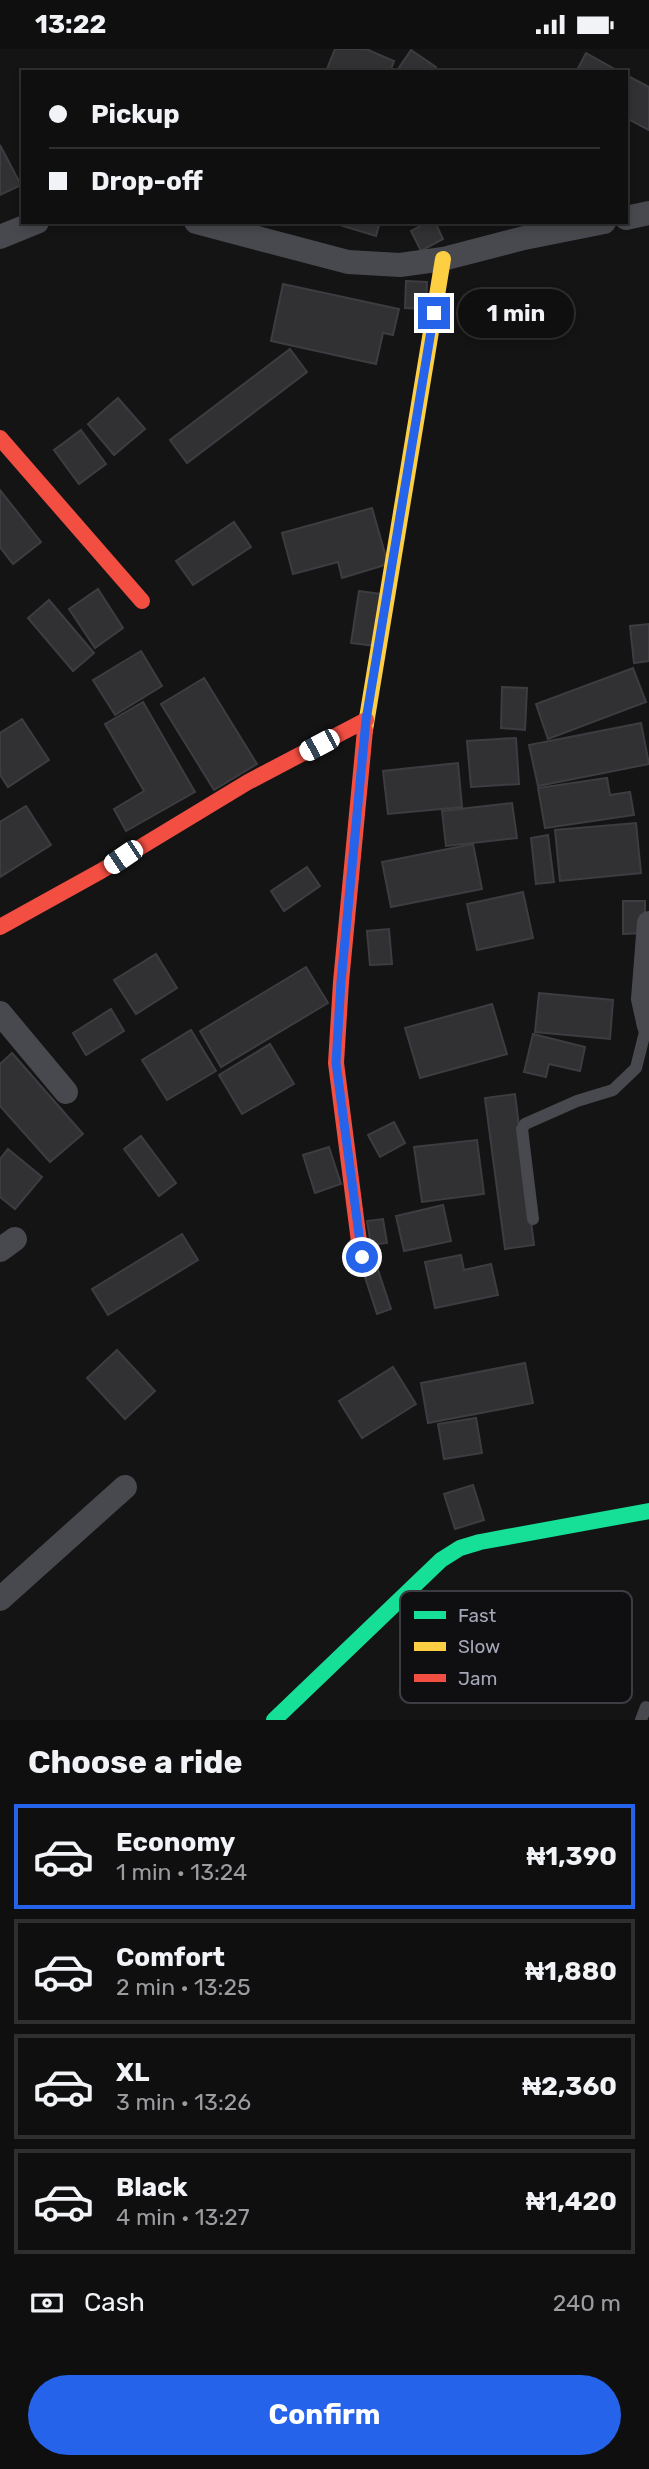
<!DOCTYPE html>
<meta charset="utf-8">
<style>
:root{--surface:#0f0f10;--page:#181819;--text:#f1f3f6;--muted:#9b9c9f;--line:#2f2f30;--accent:#2563eb}
body{margin:0;font-family:Rubik,sans-serif;background:var(--page);color:var(--text);height:100vh;display:flex;flex-direction:column;font-size:26px;white-space:nowrap}
*{box-sizing:border-box;margin:0}
p{font-size:23px;color:var(--muted)}
.icon{flex:none;width:38px;height:38px;fill:none;stroke:currentColor;stroke-width:2;stroke-linecap:round;stroke-linejoin:round}
.map{position:relative;height:1671px;overflow:hidden}
.details{display:flex;flex-direction:column;background:var(--surface);flex:1}
.details>*{flex:none}
.hud{position:absolute;left:21px;top:21px;width:607px;height:154px;border-radius:0px;box-shadow:0 4px 10px #0003,0 0 0 2px var(--line);display:grid;align-content:center;height:154px;padding:0 28px;background:var(--surface)}
.end{position:absolute;width:32px;height:32px;margin:-16px;border:9px solid #2563eb;background:#fff;box-shadow:0 0 0 4px #fff}
.from{border-radius:50%}
.bubble{position:absolute;height:49px;border-radius:24px;background:var(--surface);box-shadow:0 4px 10px #0003,0 0 0 2px var(--line);font-size:23px;font-weight:700;line-height:49px;text-align:center}
.car{position:absolute;width:21px;height:42px;margin:-21px -10px;border-radius:9px;box-shadow:0 0 5px 2px #0007;background:linear-gradient(#fff 24%,#345 0 40%,#fff 0 76%,#345 0 86%,#fff 0)}
.hud b{display:flex;align-items:center;gap:24px;height:66px;font-size:26px}
.hud b+b{border-top:2px solid var(--line)}
.hud i{width:18px;height:18px;background:var(--text)}
ul{padding:0;list-style:none}
li{display:flex;align-items:center;gap:21px;height:105px;margin:0 14px 10px;padding:0 14px;border:4px solid var(--line);border-radius:0px}
li div{flex:1}
li b{display:block;font-size:26px}
li em{font-style:normal;font-weight:700}
li.current{border-color:var(--accent)}
li>.icon{width:63px;height:63px;stroke-width:1.5}
h2{padding:0 28px;font-size:32px;line-height:84px}
.pay{display:flex;align-items:center;gap:18px;height:77px;padding:0 28px;font-size:26px}
.pay p{margin-inline-start:auto}
.primary-button{display:flex;gap:14px;margin-top:auto;padding:14px 28px}
.primary-button a{flex:1;height:80px;border-radius:42px;background:var(--accent);color:#fff;font-size:28px;font-weight:700;line-height:80px;text-align:center}
.status{display:flex;justify-content:space-between;align-items:center;height:49px;padding:0 35px;background:var(--surface);direction:ltr}
.status svg{height:19px;fill:currentColor}
.map>svg:first-child{display:block}
</style>
<div class="status"><b>13:22</b><svg viewBox="0 0 49 12"><path d="M0 12V9h3v3zM5 12V6h3v6zM10 12V3h3v9zM15 12V0h3v12zM26 1h20v11H26zM47 4h2v5h-2z"/></svg></div>
<div class="map">
<svg width="649" height="1671" viewBox="0 0 649 1671">
<rect width="100%" height="100%" fill="#141415"/>
<!-- building -->
<g fill="#313133" stroke="#3d3d41" stroke-width="2">
<polygon points="335,0 366,0 394,12 390,23 334,23 327,20"/>
<polygon points="411,1 436,18 433,23 396,23"/>
<polygon points="586,4 620,23 576,23"/>
<polygon points="626,26 649,38 649,81 626,69"/>
<polygon points="0,96 21,136 0,146"/>
<polygon points="330,173 380,173 376,187"/>
<polygon points="428,173 435,173 443,190 421,202 411,182"/>
<polygon points="406,232 427,233 426,260 405,259"/>
<polygon points="283,235 399,260 393,286 383,284 376,315 271,292"/>
<polygon points="290,300 307,323 187,414 170,391"/>
<polygon points="118,349 145,380 114,406 88,375"/>
<polygon points="81,381 106,415 79,435 54,401"/>
<polygon points="0,441 41,493 13,515 0,498"/>
<polygon points="372,459 388,515 342,529 338,513 293,525 282,484"/>
<polygon points="234,473 251,498 193,536 176,512"/>
<polygon points="98,540 123,579 95,599 69,560"/>
<polygon points="359,542 382,545 374,597 351,594"/>
<polygon points="49,551 94,604 73,622 28,569"/>
<polygon points="649,575 649,612 634,614 630,577"/>
<polygon points="141,602 162,637 115,666 93,631"/>
<polygon points="633,619 646,653 548,690 536,655"/>
<polygon points="204,629 257,715 214,741 161,655"/>
<polygon points="502,638 527,639 525,681 501,679"/>
<polygon points="143,653 195,743 126,782 114,760 144,742 105,675"/>
<polygon points="22,670 49,711 8,738 0,726 0,684"/>
<polygon points="641,674 649,715 538,737 529,696"/>
<polygon points="516,689 519,735 471,738 467,692"/>
<polygon points="458,714 462,758 388,765 383,722"/>
<polygon points="607,729 610,746 630,743 634,766 545,779 538,739"/>
<polygon points="512,754 517,789 446,797 442,762"/>
<polygon points="26,757 51,796 0,828 0,773"/>
<polygon points="636,774 641,824 560,832 555,781"/>
<polygon points="548,786 554,833 536,835 531,789"/>
<polygon points="473,795 482,840 391,858 382,813"/>
<polygon points="307,818 320,837 284,862 271,842"/>
<polygon points="523,843 533,889 477,901 467,855"/>
<polygon points="623,852 645,852 645,884 623,885"/>
<polygon points="389,880 392,915 370,916 367,882"/>
<polygon points="156,905 177,939 136,965 114,931"/>
<polygon points="306,918 328,954 221,1018 200,982"/>
<polygon points="539,944 613,951 610,990 535,983"/>
<polygon points="492,955 507,1005 420,1029 405,979"/>
<polygon points="111,960 124,982 86,1006 73,984"/>
<polygon points="191,981 216,1022 167,1051 142,1011"/>
<polygon points="533,985 585,998 580,1022 549,1015 546,1028 524,1023"/>
<polygon points="270,995 294,1035 242,1065 219,1026"/>
<polygon points="12,1004 83,1085 50,1113 0,1057 0,1015"/>
<polygon points="515,1045 534,1196 505,1200 485,1049"/>
<polygon points="394,1073 405,1094 380,1108 368,1086"/>
<polygon points="141,1087 176,1134 159,1147 124,1100"/>
<polygon points="477,1091 484,1145 422,1153 414,1098"/>
<polygon points="329,1098 341,1135 315,1144 303,1106"/>
<polygon points="8,1100 42,1128 15,1160 0,1148 0,1110"/>
<polygon points="443,1156 451,1192 404,1202 396,1167"/>
<polygon points="383,1170 387,1194 371,1196 367,1172"/>
<polygon points="182,1185 198,1211 108,1266 92,1240"/>
<polygon points="461,1206 464,1221 491,1215 498,1246 435,1259 425,1213"/>
<polygon points="377,1218 391,1260 377,1265 363,1222"/>
<polygon points="117,1301 155,1342 125,1370 87,1329"/>
<polygon points="525,1314 533,1354 428,1374 421,1334"/>
<polygon points="393,1318 416,1355 362,1389 339,1352"/>
<polygon points="476,1369 482,1404 444,1410 438,1375"/>
<polygon points="473,1436 484,1471 455,1480 444,1445"/>
</g>
<g fill="none" stroke-linecap="round" stroke-linejoin="round">
<!-- lane -->
<g stroke="#48494e" stroke-width="12">
<polyline points="533,1170 522,1080 525,1075 577,1052 613,1041 636,1019 647,975"/>
<polyline points="641,1671 646,1658"/>
</g>
<!-- street -->
<g stroke="#48494e" stroke-width="24">
<polyline points="626,169 649,164"/>
<polyline points="196,173 348,213 400,216 443,210 524,189 604,173"/>
<polyline points="0,188 37,173"/>
<polyline points="649,874 643,950 649,977"/>
<polyline points="0,964 66,1043"/>
<polyline points="0,1201 15,1190"/>
<polyline points="0,1550 125,1438"/>
</g>
<!-- fast -->
<polyline stroke="#16e098" stroke-width="16" points="274,1671 441,1511 460,1499 480,1493 649,1462"/>
<!-- slow -->
<polyline stroke="#ffcf43" stroke-width="16" points="365,681 443,210"/>
<!-- jam -->
<g stroke="#f24e42" stroke-width="16">
<polyline points="0,389 142,552"/>
<polyline points="0,878 101,822 248,733 366,671"/>
<polyline points="361,1208 336,1014 341,933 365,681"/>
</g>
</g>
<g fill="none" stroke-linecap="round" stroke-linejoin="round">
<!-- route -->
<polyline stroke="#2563eb" stroke-width="9" points="362,1208 336,1014 341,933 366,671 434,264"/>
</g>
<!-- legend -->
<rect x="400" y="1542" width="232" height="112" rx="10" fill="#0f0e11" stroke="#3c3c43" stroke-width="2"/>
<rect x="414" y="1562" width="32" height="8" fill="#16e098"/>
<rect x="414" y="1593" width="32" height="9" fill="#ffcf43"/>
<rect x="414" y="1625" width="32" height="8" fill="#f24e42"/>
<g font-size="19" fill="#a4a7b7">
<text x="458" y="1573">Fast</text>
<text x="458" y="1604">Slow</text>
<text x="458" y="1636">Jam</text>
</g>
</svg>
<i class="end from" style="left:362px;top:1208px"></i>
<i class="end" style="left:434px;top:264px"></i>
<div class="bubble" style="left:458px;top:240px;width:116px">1 min</div>
<i class="car" style="left:319px;top:696px;rotate:242deg"></i>
<i class="car" style="left:123px;top:808px;rotate:236deg"></i>
<div class="hud">
<b><i class="from"></i>Pickup</b>
<b><i></i>Drop-off</b>
</div>
</div>
<section class="details">
<h2>Choose a ride</h2>
<ul>
<li class="current"><svg class="icon" aria-label="car" viewBox="0 0 24 24"><path d="M5 17H2v-5l4-1 3-4h7l3 4 3 1v5h-3M9 17h6M6 11h13"/><circle cx="7" cy="17" r="2"/><circle cx="17" cy="17" r="2"/></svg><div><b>Economy</b><p>1 min · 13:24</p></div><em>₦1,390</em></li>
<li><svg class="icon" aria-label="car" viewBox="0 0 24 24"><path d="M5 17H2v-5l4-1 3-4h7l3 4 3 1v5h-3M9 17h6M6 11h13"/><circle cx="7" cy="17" r="2"/><circle cx="17" cy="17" r="2"/></svg><div><b>Comfort</b><p>2 min · 13:25</p></div><em>₦1,880</em></li>
<li><svg class="icon" aria-label="car" viewBox="0 0 24 24"><path d="M5 17H2v-5l4-1 3-4h7l3 4 3 1v5h-3M9 17h6M6 11h13"/><circle cx="7" cy="17" r="2"/><circle cx="17" cy="17" r="2"/></svg><div><b>XL</b><p>3 min · 13:26</p></div><em>₦2,360</em></li>
<li><svg class="icon" aria-label="car" viewBox="0 0 24 24"><path d="M5 17H2v-5l4-1 3-4h7l3 4 3 1v5h-3M9 17h6M6 11h13"/><circle cx="7" cy="17" r="2"/><circle cx="17" cy="17" r="2"/></svg><div><b>Black</b><p>4 min · 13:27</p></div><em>₦1,420</em></li>
</ul>
<div class="pay"><svg class="icon" aria-label="cash" viewBox="0 0 24 24"><path d="M3 7h18v10H3z"/><circle cx="12" cy="12" r="2"/></svg>Cash<p>240 m</p></div>
<div class="primary-button"><a>Confirm</a></div>
</section>
